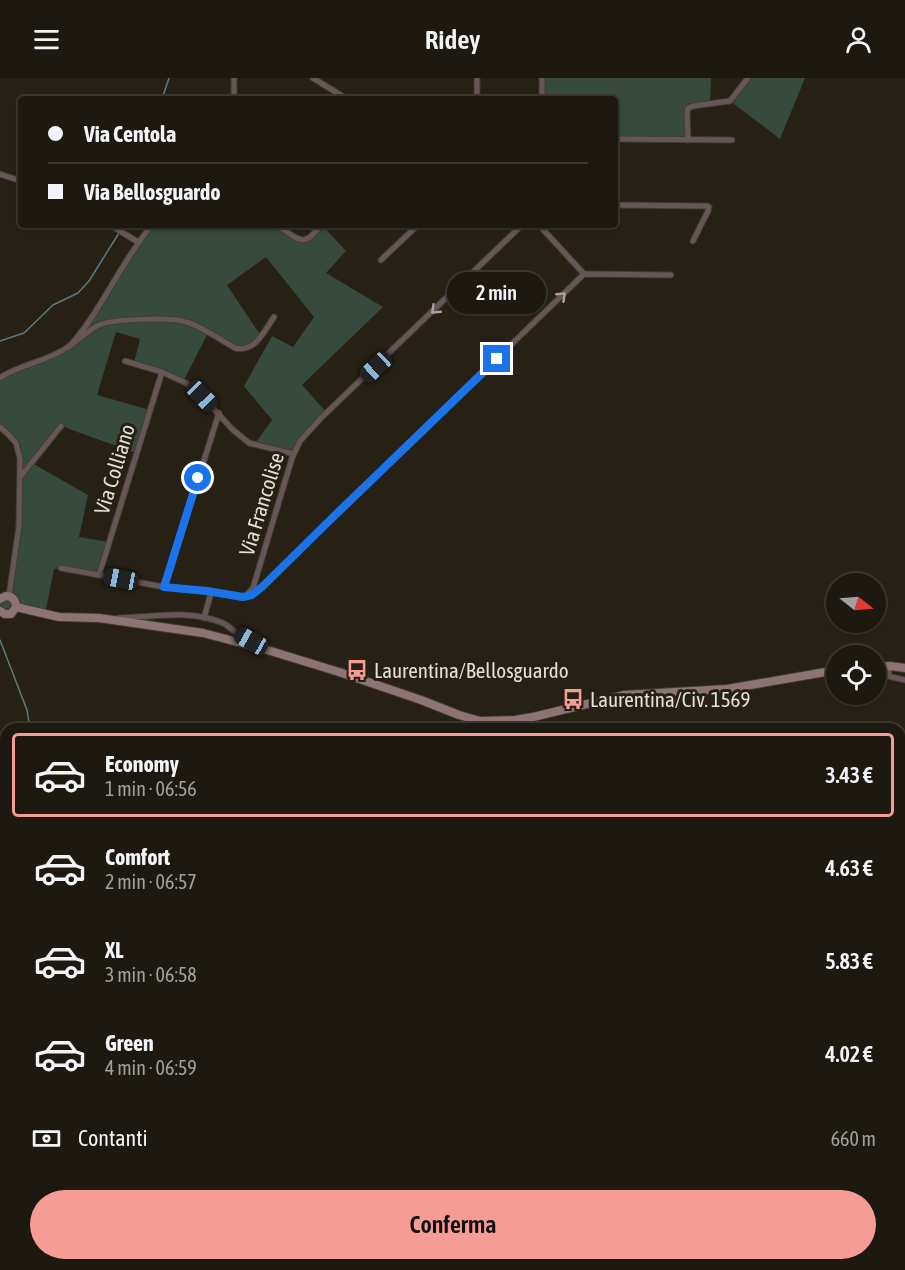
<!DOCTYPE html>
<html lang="it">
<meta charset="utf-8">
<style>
:root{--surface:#1d1910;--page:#252219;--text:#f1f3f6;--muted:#a0a09f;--line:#3b3830;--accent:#f59c96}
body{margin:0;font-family:"Asap Condensed",sans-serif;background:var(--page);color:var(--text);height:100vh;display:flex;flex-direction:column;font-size:22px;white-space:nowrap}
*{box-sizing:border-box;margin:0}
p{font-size:20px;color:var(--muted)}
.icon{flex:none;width:33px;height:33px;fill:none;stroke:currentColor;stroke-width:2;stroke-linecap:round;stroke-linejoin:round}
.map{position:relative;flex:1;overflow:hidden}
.sheet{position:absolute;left:0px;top:645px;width:906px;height:548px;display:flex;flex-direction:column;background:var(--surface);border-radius:18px 18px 0 0;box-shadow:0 2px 4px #0004,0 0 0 2px var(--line)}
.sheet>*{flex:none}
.guide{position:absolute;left:18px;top:18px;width:600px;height:132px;border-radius:6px;box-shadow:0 2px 4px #0004,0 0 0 2px var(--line);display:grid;align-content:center;height:132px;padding:0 30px;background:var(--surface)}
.needle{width:39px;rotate:107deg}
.controls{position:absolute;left:826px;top:495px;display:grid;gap:12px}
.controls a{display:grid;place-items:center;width:60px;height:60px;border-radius:50%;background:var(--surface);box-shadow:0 2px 4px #0004,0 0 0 2px var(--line);font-size:30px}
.end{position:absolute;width:27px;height:27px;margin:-14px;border:8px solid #1a73e8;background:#fff;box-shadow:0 0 0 3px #fff}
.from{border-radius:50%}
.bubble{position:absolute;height:42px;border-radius:21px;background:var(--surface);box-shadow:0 2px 4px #0004,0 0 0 2px var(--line);font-size:20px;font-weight:600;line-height:42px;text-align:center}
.car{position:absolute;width:18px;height:36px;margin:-18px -9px;border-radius:8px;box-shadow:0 0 4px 2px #0007;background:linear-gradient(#222 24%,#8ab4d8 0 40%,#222 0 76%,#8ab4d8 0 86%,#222 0)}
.guide b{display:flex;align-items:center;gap:21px;height:57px;font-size:22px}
.guide b+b{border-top:2px solid var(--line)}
.guide i{width:15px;height:15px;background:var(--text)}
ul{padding:10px 0 0;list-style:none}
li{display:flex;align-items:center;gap:18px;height:84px;margin:0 12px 9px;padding:0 18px;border:3px solid transparent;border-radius:6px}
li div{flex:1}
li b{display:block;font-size:22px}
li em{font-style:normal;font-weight:600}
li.active{border-color:var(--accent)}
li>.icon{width:54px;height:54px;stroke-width:1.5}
.pay{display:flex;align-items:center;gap:15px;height:66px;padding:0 30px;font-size:22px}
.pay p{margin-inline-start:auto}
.primary-button{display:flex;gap:12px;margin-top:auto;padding:12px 30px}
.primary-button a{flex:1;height:69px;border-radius:36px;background:var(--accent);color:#111;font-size:24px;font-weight:600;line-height:69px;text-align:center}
header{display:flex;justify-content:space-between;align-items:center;height:78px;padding:0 30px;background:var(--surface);font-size:27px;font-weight:600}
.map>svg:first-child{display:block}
</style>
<header><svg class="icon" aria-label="menu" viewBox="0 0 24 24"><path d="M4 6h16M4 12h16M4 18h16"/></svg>Ridey<svg class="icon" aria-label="person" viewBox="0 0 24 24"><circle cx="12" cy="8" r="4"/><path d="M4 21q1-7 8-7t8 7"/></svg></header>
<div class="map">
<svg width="905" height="1192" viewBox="0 0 905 1192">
<rect width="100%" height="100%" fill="#272115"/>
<!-- green -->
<g fill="#374a3e">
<polygon points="542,0 711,0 710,26 692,28 687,35 688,62 615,61 615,21 542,21"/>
<polygon points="748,0 805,0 780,61 730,23"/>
<path d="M152 147H276L303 162 322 147 346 173 326 195 383 229 302 307 327 335 300 363 294 376 254 367 272 342 244 308 272 258 293 269 314 239 266 179 227 207 261 258C241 279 229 266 208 255L183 304 134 285 140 261 116 254 97 317 150 332 136 375 61 348 32 385 88 417 79 459 109 464 99 497 62 490 54 491 45 536 15 532 0 533V521L9 518 20 400 21 368 0 349V301L69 268Z"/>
</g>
<!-- forest -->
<polygon fill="#345340" points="905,916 905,958 900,958 900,918"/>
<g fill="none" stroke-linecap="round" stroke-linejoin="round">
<!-- stream -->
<g stroke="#5d797e" stroke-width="1.5">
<polyline points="162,21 169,0"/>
<polyline points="0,263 24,255 53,227 78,215 89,203 124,147"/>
<polyline points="0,562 27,632 30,651"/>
<polyline points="0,845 6,835"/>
<polyline points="0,908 6,914"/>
<polyline points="900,942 905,941"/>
<polyline points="0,1177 6,1176"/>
<polyline points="432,1192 432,1186"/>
<polyline points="674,1192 675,1186"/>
</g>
<defs>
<g id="minor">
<polyline points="234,0 234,21"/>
<polyline points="313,0 347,21"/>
<polyline points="542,0 542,21"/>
<polyline points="477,21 477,0"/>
<polyline points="615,61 732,62"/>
<polyline points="688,62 687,35 688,30 693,28 730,23 748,0"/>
<polyline points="0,96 21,103"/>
<polyline points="615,127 707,128 709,129 708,133 693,163"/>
<polyline points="110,147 138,164"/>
<polyline points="276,147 296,160 303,162 309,160 322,147"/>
<polyline points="539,147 584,196"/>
<polyline points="381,182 418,147"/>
<path d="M69 269C79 261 89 252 99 247 112 241 172 239 186 244 203 249 219 261 235 270 255 275 265 252 274 239"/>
<polyline points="125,283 162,294 186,305 202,318 232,351 249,365 294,376"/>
<path d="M0 300C20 286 47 284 68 269 74 265 78 257 83 252 108 218 125 179 152 147"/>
<polyline points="0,349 8,356 16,365 20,380 19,448 9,518"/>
<polyline points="21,398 61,348"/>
<polyline points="61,490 164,509 207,513 211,515"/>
<polyline points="99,497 162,294"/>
<polyline points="164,509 219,335"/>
<polyline points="247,517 253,510 292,380 300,363 321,340 522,147"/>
<path d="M119 540C153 539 190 531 223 545 229 548 233 553 238 556 244 560 250 563 255 566"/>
<path d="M204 540 211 515C230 511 238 529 260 511L327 445 584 196 671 197"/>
<polyline points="890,588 888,598 905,602"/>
</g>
<g id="secondary">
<path d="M0 521 6 518C12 518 16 522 16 529"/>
<polyline points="16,529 59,539 99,540 203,555 264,571 339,594 421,622 459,637 480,643 515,642 533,639 624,617 727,611 837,592"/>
<polyline points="0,533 5,536 11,536 16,529"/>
<polyline points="876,589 890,588 905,590"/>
</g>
</defs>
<!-- minor casing -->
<use href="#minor" stroke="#413c30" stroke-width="7"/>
<!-- secondary casing -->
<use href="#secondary" stroke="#413c30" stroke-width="10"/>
<!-- minor -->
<use href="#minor" stroke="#675657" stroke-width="5"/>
<!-- secondary -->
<use href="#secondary" stroke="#8e7375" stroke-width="8"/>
</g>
<!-- one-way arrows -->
<defs><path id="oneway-chevron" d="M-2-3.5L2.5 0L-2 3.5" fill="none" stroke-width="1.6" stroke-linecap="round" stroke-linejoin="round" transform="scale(1.5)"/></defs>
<g stroke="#aca19e">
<use href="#oneway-chevron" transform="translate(562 218) rotate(-44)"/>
<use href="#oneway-chevron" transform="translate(435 232) rotate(136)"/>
</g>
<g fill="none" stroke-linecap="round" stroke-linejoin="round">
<!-- route -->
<polyline stroke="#1a73e8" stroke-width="8" points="198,400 164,509 207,513 243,519 252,517 262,509 327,445 497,281"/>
</g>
<!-- icons -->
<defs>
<symbol id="bus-bare" viewBox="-9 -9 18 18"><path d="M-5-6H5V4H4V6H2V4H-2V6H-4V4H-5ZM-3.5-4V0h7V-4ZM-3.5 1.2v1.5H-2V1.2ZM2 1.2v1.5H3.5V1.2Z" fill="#f59c96" stroke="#272115" stroke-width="2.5" paint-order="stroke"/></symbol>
</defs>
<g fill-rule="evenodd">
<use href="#bus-bare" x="342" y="577" width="30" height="30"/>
<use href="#bus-bare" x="558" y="606" width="30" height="30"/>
</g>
<g text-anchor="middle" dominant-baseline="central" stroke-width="6" stroke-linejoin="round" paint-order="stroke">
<!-- street labels -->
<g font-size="21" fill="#e4dfd8" stroke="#272115">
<text transform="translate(114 391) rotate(-73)">Via Colliano</text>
<text transform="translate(261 426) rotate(-73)">Via Francolise</text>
</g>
<!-- poi labels -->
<g font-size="21" fill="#e4dfd8" stroke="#272115" text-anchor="start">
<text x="374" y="592">Laurentina/Bellosguardo</text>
<text x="590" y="621">Laurentina/Civ. 1569</text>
</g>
</g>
</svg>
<div class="controls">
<a><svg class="needle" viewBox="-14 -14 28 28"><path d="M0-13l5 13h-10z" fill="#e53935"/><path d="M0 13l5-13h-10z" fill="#a0a09f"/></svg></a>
<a><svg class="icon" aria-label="locate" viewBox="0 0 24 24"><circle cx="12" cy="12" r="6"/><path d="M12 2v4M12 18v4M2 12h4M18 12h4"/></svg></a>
</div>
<i class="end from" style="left:198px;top:400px"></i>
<i class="end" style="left:497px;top:281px"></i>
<div class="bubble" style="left:447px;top:194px;width:99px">2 min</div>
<i class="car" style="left:376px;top:289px;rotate:227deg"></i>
<i class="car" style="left:202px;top:318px;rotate:136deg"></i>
<i class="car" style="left:121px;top:501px;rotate:281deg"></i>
<i class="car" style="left:251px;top:563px;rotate:299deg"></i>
<div class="guide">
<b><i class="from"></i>Via Centola</b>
<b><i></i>Via Bellosguardo</b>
</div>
<section class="sheet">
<ul>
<li class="active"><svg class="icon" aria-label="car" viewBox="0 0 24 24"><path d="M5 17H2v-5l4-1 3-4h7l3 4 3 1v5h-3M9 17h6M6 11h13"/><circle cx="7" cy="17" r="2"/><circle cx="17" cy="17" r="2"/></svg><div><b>Economy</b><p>1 min · 06:56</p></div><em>3.43 €</em></li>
<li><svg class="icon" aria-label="car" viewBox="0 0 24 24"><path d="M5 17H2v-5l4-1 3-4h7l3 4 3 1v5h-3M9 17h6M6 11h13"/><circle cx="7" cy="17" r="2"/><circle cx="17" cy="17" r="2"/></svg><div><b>Comfort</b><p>2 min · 06:57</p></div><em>4.63 €</em></li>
<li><svg class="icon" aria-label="car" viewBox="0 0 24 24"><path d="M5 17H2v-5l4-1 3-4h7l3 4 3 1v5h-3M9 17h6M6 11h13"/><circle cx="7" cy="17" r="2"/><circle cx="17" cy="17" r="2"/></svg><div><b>XL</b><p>3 min · 06:58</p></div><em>5.83 €</em></li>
<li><svg class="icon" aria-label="car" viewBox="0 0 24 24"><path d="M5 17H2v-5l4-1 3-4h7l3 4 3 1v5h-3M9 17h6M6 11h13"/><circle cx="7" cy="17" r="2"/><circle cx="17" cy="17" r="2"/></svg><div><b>Green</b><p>4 min · 06:59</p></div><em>4.02 €</em></li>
</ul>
<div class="pay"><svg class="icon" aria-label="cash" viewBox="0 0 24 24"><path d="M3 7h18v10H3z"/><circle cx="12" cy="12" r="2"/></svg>Contanti<p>660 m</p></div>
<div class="primary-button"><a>Conferma</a></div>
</section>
</div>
